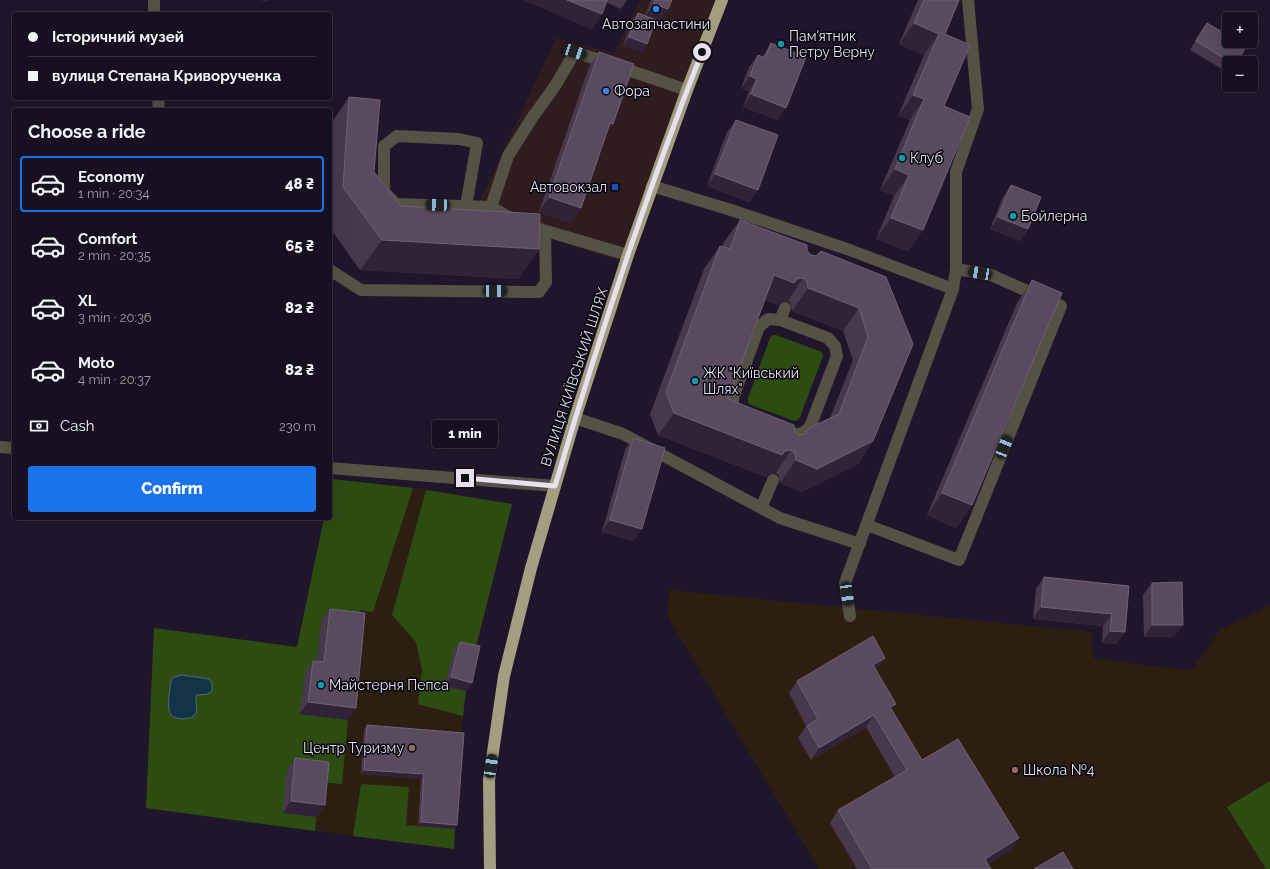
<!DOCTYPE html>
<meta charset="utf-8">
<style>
:root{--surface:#171021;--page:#20192a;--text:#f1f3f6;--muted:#9e9da5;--line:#36303f;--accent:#1a73e8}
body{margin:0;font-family:Raleway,sans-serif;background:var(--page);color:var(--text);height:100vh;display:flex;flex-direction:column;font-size:15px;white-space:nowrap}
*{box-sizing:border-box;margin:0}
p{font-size:13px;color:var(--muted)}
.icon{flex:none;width:22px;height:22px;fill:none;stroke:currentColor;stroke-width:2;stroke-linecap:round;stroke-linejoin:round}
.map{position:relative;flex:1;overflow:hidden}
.side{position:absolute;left:12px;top:108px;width:320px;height:412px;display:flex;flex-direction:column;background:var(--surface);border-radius:4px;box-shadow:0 4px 16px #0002,0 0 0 1px var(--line)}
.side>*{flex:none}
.top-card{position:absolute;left:12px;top:12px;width:320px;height:88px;border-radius:4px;box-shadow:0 4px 16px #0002,0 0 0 1px var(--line);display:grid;align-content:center;height:88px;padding:0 16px;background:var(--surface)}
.controls{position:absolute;left:1222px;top:12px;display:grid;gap:8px}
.controls a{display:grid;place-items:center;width:36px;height:36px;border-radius:4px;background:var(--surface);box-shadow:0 4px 16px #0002,0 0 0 1px var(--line);font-size:20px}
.end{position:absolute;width:18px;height:18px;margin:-9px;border:5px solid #e6e0f0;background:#111;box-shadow:0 0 0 2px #111}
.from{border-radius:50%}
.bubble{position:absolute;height:28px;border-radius:4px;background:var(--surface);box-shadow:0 4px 16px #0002,0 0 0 1px var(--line);font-size:13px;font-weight:800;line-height:28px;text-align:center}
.car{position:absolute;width:12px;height:24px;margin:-12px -6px;border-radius:5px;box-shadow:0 0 3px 1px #0007;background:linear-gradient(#222 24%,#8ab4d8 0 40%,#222 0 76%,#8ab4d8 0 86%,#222 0)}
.top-card b{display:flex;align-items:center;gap:14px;height:38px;font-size:15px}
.top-card b+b{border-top:1px solid var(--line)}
.top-card i{width:10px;height:10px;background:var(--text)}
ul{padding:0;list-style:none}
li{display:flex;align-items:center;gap:12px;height:56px;margin:0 8px 6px;padding:0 8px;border:2px solid transparent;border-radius:4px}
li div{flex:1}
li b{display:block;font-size:15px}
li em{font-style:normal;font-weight:800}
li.current{border-color:var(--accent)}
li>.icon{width:36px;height:36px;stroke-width:1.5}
h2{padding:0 16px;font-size:18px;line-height:48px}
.pay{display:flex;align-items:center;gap:10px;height:44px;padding:0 16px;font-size:15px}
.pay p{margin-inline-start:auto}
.button{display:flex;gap:8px;margin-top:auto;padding:8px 16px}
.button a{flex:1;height:46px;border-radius:4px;background:var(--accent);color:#fff;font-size:16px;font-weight:800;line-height:46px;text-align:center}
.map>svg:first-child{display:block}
</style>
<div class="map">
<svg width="1270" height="869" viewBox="0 0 1270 869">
<rect width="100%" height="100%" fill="#1f162c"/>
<!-- commercial -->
<polygon fill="#2f1c1f" points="640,0 717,0 618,261 474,213 556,38 614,53"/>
<!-- education -->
<g fill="#2c1f12">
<polygon points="332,479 417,488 512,504 466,691 461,737 454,849 146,808 154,628 297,647 324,518 330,518 330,487"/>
<polygon points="669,590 1092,632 1093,658 1191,671 1221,629 1270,605 1270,869 819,869 668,618"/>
</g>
<!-- green -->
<g fill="#2c4c12">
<polygon points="773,335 776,335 822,352 823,356 800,417 798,420 794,421 751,405 748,403 748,398 770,338"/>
<polygon points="332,479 413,488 373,612 360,610 356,625 321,621 316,674 300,714 348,720 342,784 320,782 315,831 146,808 154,628 297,647 324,518 330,518 330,487"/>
<polygon points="426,490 512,504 474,654 466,691 463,716 418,704 422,670 416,642 392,615"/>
<polygon points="1270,781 1270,869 1266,869 1227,807"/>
<polygon points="361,784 409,787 406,825 455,829 454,849 353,836"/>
</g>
<!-- water -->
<path fill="#133447" stroke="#52687a" d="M181 675 209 679 212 683V691L208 694 197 695C194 701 198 707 196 713 193 721 175 720 171 715 166 710 170 684 172 678Z"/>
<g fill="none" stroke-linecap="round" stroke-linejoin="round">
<!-- minor -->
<g stroke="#545245" stroke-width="12">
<polyline points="154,0 154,14"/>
<polyline points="158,98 159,110"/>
<polyline points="652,186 731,210 847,249 953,289"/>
<polyline points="466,206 477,143 459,139 397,136 384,146 384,192 396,204 491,207"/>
<polyline points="628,255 519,223 491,207 508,156 532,118 555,86 575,52 687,90"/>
<polyline points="330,270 361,290 539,292 546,282 545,231"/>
<polygon points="768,319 780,320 828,338 835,346 837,356 810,427 803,433 791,435 741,416 733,408 733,398 759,327"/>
<polyline points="780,320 785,308"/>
<polyline points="575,418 623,434 780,518 860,544"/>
<polyline points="0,447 14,448"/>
<polyline points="330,468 555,486"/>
<polyline points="761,508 773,480"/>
<polyline points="867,525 959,560 1061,306 991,275 956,269"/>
<polyline points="850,616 845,583 953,289 956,269 956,172 978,109 968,0"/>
</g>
<!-- highway -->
<polyline stroke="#a39e7f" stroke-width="12" points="490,869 489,780 504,676 531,568 575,418 628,255 687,90 722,0"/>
</g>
<!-- wall -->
<g fill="#48384c" fill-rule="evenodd">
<polygon points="524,0 627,0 621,9 606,2 602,14 592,29"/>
<polygon points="651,0 672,0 658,24 655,23 647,44 642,52 623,45 632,21 638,13 645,16"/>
<polygon points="918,0 959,0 945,34 944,106 923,230 908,251 876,239 894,196 880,190 910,120 898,116 924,55 899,44"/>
<polygon points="1207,23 1237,63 1229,63 1229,73 1190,50 1201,31"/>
<polygon points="771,43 778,120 743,107 749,91 741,88 749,67 758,55 762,57"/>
<polygon points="599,52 606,134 581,208 570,223 539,212 589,67"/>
<polygon points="349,97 374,172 401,206 539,249 518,279 360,270 330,228 330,125"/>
<polygon points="736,120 758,190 749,202 707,186 727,132"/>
<polygon points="1011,185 1028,229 1020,241 990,229 1003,197"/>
<path d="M740 220 807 250 811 255 886 277 873 441 858 464 802 492 780 483 779 476 776 473 769 474 766 477 658 435 650 414 704 269 720 246 722 247 724 242ZM765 300 778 305 781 302 788 301 791 304 792 311 843 331 853 360 830 418 809 428 805 434 798 435 795 432 728 399Z"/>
<polygon points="1032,280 972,505 956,528 927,515 1017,303"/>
<polygon points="633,438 642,529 633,541 602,532 625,450"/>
<polygon points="1044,577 1129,586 1125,632 1116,644 1102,643 1103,626 1033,619 1036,589"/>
<polygon points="1152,583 1174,637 1144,637 1143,595"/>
<polygon points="330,609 348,720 300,714 305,673 313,661 317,661 321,621"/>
<polygon points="460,642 466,691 445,686 454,650"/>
<polygon points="877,670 876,671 892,709 922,760 1011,850 988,864 991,869 857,869 830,823 838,810 895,777 866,727 811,760 798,738 806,726 789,693 797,681"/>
<polygon points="367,725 464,733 457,825 455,829 418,826 421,778 361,774 364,730"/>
<polygon points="295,758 317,817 283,813 287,770"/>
</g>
<!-- shaded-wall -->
<g fill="#302338">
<polygon points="263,0 270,0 262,2"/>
<polygon points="524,0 567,0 602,14 592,29"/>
<polygon points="654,4 668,9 658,24 644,18"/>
<polygon points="914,23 939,34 924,55 899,44"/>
<polygon points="629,37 647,44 642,52 623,45"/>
<polygon points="750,76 757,79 749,91 741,88"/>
<polygon points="751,94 786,108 778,120 743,107"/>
<polygon points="913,95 924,99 910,120 898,116"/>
<polygon points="610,123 613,124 603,139"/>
<polygon points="895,169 909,175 894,196 880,190"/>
<polygon points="715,174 758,190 749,202 707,186"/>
<polygon points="549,197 581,208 570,223 539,212"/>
<polygon points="998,217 1028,229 1020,241 990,229"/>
<polygon points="891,218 923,230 908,251 876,239"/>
<polygon points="382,240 539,249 518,279 360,270"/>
<polygon points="774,275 797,279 803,278 788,301 781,302 778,305 758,298"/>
<polygon points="808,288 859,308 843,331 792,311"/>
<polygon points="674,413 785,451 791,450 776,473 769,474 766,477 658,435"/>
<polygon points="873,441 858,464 802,492 780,483 796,460"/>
<polygon points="942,493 972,505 956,528 927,515"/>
<polygon points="610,520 642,529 633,541 602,532"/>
<polygon points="1041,607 1112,614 1103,626 1033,619"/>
<polygon points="1152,625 1183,625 1174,637 1144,637"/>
<polygon points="1110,631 1125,632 1116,644 1102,643"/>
<polygon points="885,658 877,670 864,677 873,665"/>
<polygon points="451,677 472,683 466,691 445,686"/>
<polygon points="308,702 356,708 348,720 300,714"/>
<polygon points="896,704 888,716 890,707"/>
<polygon points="874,715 866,727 811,760 819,748"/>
<polygon points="364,770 424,774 421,778 361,774"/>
<polygon points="291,801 325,805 317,817 283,813"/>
<polygon points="421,822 457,825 455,829 418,826"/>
<polygon points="1019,838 1011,850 980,869 985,859"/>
</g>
<!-- building -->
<g fill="#594a5e" stroke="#6f6175" fill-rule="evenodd">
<polygon points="567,0 607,0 602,14"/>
<polygon points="655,0 672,0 668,9 654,4"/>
<polygon points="924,0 959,0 945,34 970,45 944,106 970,117 923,230 891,218 909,175 895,169 924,99 913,95 939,34 914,23"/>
<polygon points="638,13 656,20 647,44 629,37"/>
<polygon points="1207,23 1229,36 1229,41 1238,41 1246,46 1237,63 1232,63 1196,41"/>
<polygon points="771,43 806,57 786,108 751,94 757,79 750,76 758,55 765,58"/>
<polygon points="599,52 634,64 613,124 610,123 581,208 549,197"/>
<polygon points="349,97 380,100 374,172 401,206 540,214 539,249 382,240 343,187"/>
<polygon points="736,120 778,135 758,190 715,174"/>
<polygon points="1011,185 1041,197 1028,229 998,217"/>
<path d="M740 220 807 245V250L811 255 816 256 821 251 886 277 913 344 873 441 817 469 796 460 795 453 791 450 785 451 782 455 674 413 666 392 720 246 730 249ZM774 275 794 283 797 279 803 278 807 281 808 288 859 308 868 337 839 414 809 428 805 434 798 435 795 432 794 425 728 399Z"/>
<polygon points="1032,280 1062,293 972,505 942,493"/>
<polygon points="633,438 665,448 642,529 610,520"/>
<polygon points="1044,577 1129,586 1125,632 1110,631 1112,614 1041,607"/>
<polygon points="1182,582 1183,625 1152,625 1152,583"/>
<polygon points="330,609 365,613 356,708 308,702 313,661 324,662"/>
<polygon points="873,636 885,658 873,665 896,704 890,707 922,760 958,739 1019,838 985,859 991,869 872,869 838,810 907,770 874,715 819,748 807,726 818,719 797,681"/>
<polygon points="460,642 480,646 472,683 451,677"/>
<polygon points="367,725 464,733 457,825 421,822 424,774 364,770"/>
<polygon points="295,758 329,762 325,805 291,801"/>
<polygon points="1063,852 1073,869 1034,869"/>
</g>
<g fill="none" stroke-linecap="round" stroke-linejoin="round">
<!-- route -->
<path stroke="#e6e0f0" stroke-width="5" d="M465 478 555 486C598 340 646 194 702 52"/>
</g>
<!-- markers -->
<g fill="#3f7fe0" stroke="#07050d" stroke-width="1.5">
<circle cx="656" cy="9" r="4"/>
<circle cx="606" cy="91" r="4"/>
</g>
<g fill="#0f9aa8" stroke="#07050d" stroke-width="1.5">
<circle cx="781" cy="44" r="4"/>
<circle cx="902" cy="158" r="4"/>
<circle cx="1013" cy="216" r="4"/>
<circle cx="695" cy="381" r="4"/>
<circle cx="321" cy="685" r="4"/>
</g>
<rect fill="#1a4fb4" stroke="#07050d" stroke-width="1.5" x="611" y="183" width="8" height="8" rx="2"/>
<g fill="#8d6e63" stroke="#07050d" stroke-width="1.5">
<circle cx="412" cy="748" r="4"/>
<circle cx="1015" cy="770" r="4"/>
</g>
<g text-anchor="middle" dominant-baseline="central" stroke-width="3" stroke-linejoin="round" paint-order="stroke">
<!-- poi labels -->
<g font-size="14" fill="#e6e0f0" stroke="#07050d" text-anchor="start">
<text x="656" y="24" text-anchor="middle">Автозапчастини</text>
<text x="789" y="36">Пам'ятник<tspan x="789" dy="16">Петру Верну</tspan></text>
<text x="614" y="91">Фора</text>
<text x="910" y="158">Клуб</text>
<text x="607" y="187" text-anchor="end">Автовокзал</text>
<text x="1021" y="216">Бойлерна</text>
<text x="703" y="373">ЖК "Київський<tspan x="703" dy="16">Шлях"</tspan></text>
<text x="329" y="685">Майстерня Пепса</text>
<text x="404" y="748" text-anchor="end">Центр Туризму</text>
<text x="1023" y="770">Школа №4</text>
</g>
<!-- street labels -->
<g font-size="14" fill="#e6e0f0" stroke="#07050d">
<text transform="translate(574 377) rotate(-72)">ВУЛИЦЯ КИЇВСЬКИЙ ШЛЯХ</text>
</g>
</g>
</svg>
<div class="controls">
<a>+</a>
<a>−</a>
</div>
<i class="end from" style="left:702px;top:52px"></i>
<i class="end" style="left:465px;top:478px"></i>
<div class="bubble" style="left:432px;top:420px;width:66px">1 min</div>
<i class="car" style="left:575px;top:52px;rotate:109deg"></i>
<i class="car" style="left:438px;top:205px;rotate:272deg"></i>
<i class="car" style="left:980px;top:273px;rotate:279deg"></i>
<i class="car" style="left:495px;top:291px;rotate:90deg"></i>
<i class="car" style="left:1004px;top:447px;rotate:22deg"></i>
<i class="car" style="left:847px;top:594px;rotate:172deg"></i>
<i class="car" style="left:491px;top:766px;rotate:8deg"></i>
<div class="top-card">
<b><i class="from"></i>Історичний музей</b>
<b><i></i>вулиця Степана Криворученка</b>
</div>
<section class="side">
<h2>Choose a ride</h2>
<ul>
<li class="current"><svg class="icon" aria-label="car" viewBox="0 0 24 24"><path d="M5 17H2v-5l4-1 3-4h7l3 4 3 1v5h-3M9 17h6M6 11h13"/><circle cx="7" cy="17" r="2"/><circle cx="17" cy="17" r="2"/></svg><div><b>Economy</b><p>1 min · 20:34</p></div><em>48 ₴</em></li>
<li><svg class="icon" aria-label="car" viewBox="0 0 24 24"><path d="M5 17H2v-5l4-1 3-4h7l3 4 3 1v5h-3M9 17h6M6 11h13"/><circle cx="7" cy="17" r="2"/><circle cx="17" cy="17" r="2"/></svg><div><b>Comfort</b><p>2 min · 20:35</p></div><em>65 ₴</em></li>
<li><svg class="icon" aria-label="car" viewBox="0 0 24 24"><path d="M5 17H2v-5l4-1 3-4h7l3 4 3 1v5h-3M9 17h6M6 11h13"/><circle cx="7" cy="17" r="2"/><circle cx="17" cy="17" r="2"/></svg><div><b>XL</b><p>3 min · 20:36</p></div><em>82 ₴</em></li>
<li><svg class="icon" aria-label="car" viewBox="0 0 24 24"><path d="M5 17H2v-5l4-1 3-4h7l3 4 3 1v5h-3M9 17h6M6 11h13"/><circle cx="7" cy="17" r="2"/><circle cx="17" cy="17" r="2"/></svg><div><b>Moto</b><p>4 min · 20:37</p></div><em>82 ₴</em></li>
</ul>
<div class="pay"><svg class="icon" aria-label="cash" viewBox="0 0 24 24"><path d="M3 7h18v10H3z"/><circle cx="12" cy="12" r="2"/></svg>Cash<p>230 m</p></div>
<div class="button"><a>Confirm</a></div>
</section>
</div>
